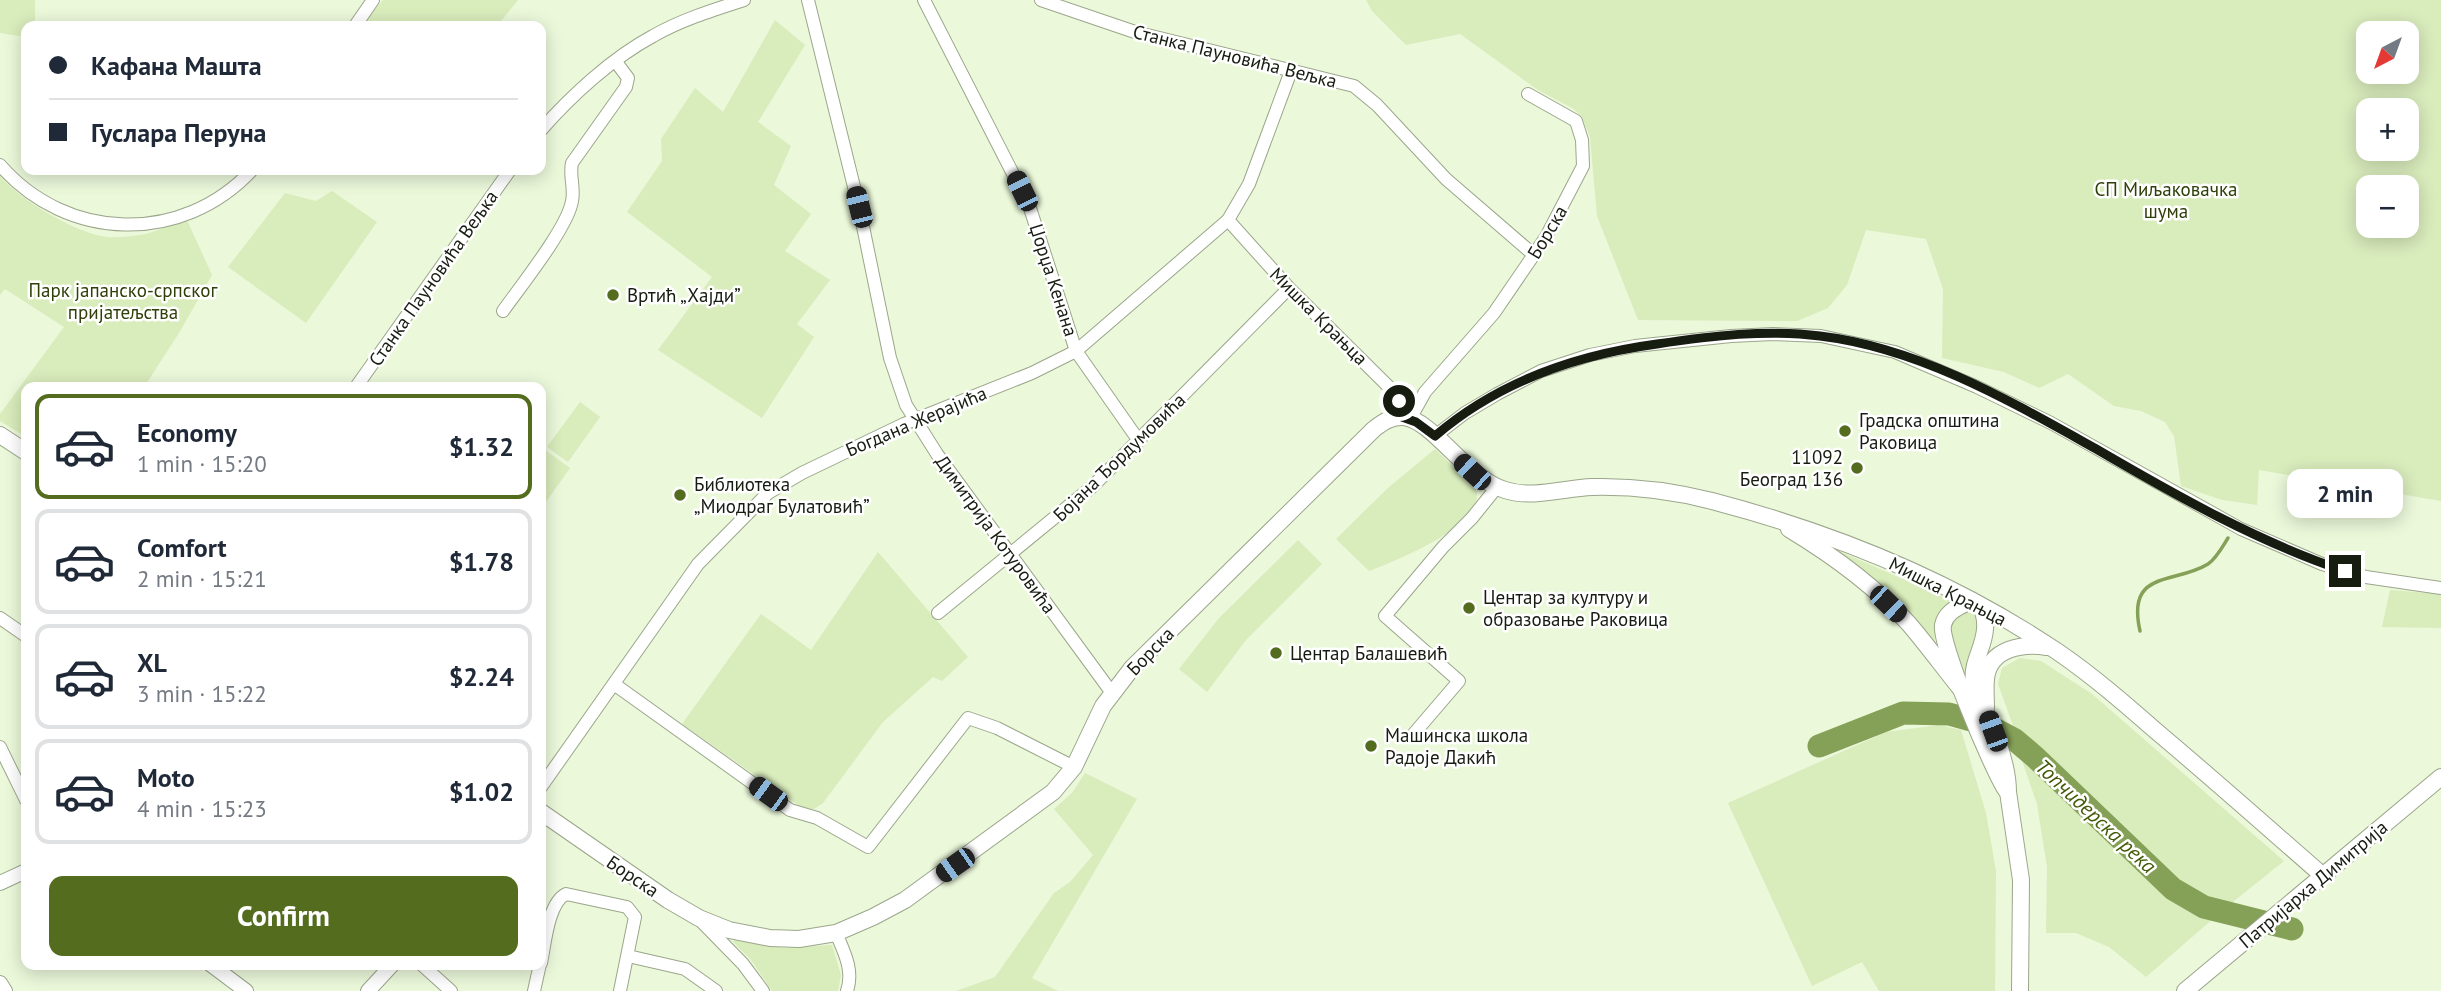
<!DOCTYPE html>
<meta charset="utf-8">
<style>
:root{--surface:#fff;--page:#f6f6f7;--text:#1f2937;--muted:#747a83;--line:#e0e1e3;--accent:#536c1e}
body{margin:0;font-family:"PT Sans",sans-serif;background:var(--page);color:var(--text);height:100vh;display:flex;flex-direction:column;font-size:26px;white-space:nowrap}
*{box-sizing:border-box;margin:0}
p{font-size:23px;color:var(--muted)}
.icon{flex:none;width:38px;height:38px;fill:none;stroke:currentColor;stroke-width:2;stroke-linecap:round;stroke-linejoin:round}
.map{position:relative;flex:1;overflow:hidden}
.sheet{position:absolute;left:21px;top:382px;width:525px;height:588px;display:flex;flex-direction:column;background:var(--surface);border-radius:14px;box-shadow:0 4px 18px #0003}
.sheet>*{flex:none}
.hud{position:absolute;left:21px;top:21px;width:525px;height:154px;border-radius:14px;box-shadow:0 4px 18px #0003;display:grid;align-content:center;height:154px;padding:0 28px;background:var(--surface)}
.needle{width:46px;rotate:221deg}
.buttons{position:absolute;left:2356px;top:21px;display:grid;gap:14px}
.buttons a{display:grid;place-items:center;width:63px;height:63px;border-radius:14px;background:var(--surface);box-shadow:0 4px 18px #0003;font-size:35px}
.end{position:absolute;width:32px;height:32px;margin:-16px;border:9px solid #171c11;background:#fff;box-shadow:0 0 0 4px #fff}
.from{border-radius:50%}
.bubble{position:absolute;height:49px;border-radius:14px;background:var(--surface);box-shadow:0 4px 18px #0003;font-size:23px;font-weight:600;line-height:49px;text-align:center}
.car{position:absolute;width:21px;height:42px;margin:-21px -10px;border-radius:9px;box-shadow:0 0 5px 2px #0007;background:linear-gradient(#222 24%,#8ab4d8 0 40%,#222 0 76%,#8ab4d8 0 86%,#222 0)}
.hud b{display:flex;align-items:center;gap:24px;height:66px;font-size:26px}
.hud b+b{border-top:2px solid var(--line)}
.hud i{width:18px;height:18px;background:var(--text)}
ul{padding:12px 0 0;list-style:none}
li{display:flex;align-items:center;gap:21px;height:105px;margin:0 14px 10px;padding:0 14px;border:4px solid var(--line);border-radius:14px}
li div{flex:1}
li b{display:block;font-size:26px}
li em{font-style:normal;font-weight:600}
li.active{border-color:var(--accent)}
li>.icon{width:63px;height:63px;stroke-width:1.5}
.button{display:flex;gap:14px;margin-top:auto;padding:14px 28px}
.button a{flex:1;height:80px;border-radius:14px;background:var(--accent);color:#fff;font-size:28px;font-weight:600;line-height:80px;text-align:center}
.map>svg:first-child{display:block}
</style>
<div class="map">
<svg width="2441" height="991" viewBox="0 0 2441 991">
<rect width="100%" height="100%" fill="#ebf8da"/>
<!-- green -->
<g fill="#d9ecbc" fill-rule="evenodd">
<polygon points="0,0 35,0 35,26 26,26 26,37 0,33"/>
<polygon points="383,0 518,0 497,26 364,26 367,19"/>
<path d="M1366 0H2441V501L2259 470 2257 505 2222 500 2181 486 2174 436 2165 422 2141 411 2114 406 2068 374 2039 388 2004 372 1942 358 1943 289 1926 239 1866 230 1847 285 1828 308 1797 321 1638 320 1597 216 1590 137 1582 117 1574 109 1538 90 1460 34 1406 45 1372 11ZM2368 33H2406V72H2368ZM2368 110H2406V149H2368ZM2368 187H2406V226H2368Z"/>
<polygon points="775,20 805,45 758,122 791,146 774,185 811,214 785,251 830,280 797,324 814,337 762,418 658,350 712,277 627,212 662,161 661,139 695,88 723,112"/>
<path d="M0 176C20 200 75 233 107 237 117 238 130 236 140 235 155 233 172 224 186 218L212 275 179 333 144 387H26V437L0 421V414L64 327 5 289 0 295Z"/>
<polygon points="332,191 377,222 306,323 228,267 285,193 316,201"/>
<polygon points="580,402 600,417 568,462 547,447"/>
<polygon points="541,447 570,468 541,509"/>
<path d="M1435 449 1475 487C1492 523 1395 561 1369 571L1336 539 1389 487Z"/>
<polygon points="1298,540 1322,564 1246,640 1207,692 1179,669 1219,618"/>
<polygon points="878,552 968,657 942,681 933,677 883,722 823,803 814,809 802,808 682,724 761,614 811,650"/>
<path d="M1841 552 1951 600C1937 614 1934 627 1935 645L1839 553Z"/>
<polygon points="2390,590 2441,594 2441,628 2382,627"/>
<path d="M1966 609C1993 613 1969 665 1965 682L1948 637 1952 616Z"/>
<polygon points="2020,658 2041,661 2092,694 2284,861 2224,909 2206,903 2174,885 2016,734 1998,684 2002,668"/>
<polygon points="1939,725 1961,730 1986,813 1996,871 1995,991 1879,991 1862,962 1812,986 1728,803 1886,732"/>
<polygon points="2017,746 2157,880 2186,902 2214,918 2146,977 2109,947 2076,933 2046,933 2047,867 2037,804"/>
<polygon points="1085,773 1137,799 1032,978 1058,991 956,991 995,977 1054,893 1070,882 1093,855 1054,809 1072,793"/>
<polygon points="734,940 784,948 832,945 841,975 838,991 772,991 751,960 733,942"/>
</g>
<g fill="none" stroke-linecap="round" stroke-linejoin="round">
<!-- stream -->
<path stroke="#85a057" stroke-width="3.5" d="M2140 631C2126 569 2174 585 2208 564 2216 559 2223 546 2228 538"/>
<!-- river -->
<polyline stroke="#85a057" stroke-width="23" points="1819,746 1903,713 1949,714 1985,724 2015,740 2035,757 2173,889 2204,907 2292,929"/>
<defs>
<g id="minor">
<polyline points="808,0 859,207 890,358 906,405 937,454 1112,693"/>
<polyline points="924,0 1029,205 1076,351 1139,441"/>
<polyline points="1041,0 1135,32 1354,86 1377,105 1446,179 1534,255"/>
<polyline points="355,26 373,0"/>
<path d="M541 130C571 96 612 58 653 36 681 20 713 10 744 0"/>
<path d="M0 165C67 242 182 245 252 170"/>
<polyline points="1228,220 1289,288 1394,392 1400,401 1402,417"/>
<path d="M503 311C520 287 568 227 572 201 575 188 569 176 572 163L626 87 628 78 616 62"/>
<polyline points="356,387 510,170"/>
<polyline points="1410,419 1425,392 1494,313 1546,237 1583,166 1582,140 1576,121 1528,94"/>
<polyline points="1435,436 1465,413 1497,394 1541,371 1590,355 1635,346 1731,336 1773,334 1821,336 1895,352 1977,387 2051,423 2241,529 2322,564 2366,577 2441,588"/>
<polyline points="938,613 1093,486 1289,288"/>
<polyline points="0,618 26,636"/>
<polyline points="614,684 790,810 817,818 868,847 968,718 997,728 1074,767"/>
<polyline points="1411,737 1459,681 1385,616 1443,547 1472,518 1497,487"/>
<polyline points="0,747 26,800"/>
<polyline points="541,787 698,564 768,493 802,473 904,424 1032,373 1076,351 1228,220 1249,184 1291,71"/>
<polyline points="701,921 743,964 763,991"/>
<path d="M836 933C844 952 854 970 847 991"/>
<polyline points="628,956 685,969 716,991"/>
<path d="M541 963C545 944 548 903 566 894L627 907 635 917 620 991"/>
<polyline points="421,964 451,991"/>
<polyline points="534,991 540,964"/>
</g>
<g id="tertiary">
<polyline points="0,883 26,871"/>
<polyline points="210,964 246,991"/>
<polyline points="0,983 5,991"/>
<polyline points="368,991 393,964"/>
</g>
<g id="secondary">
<polyline points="0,435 26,452"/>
<path d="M1789 529C1832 555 1875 586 1909 624 1927 645 1943 667 1960 688"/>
<path d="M1970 601C1959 607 1946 611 1943 625 1939 643 1993 771 2006 790"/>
<path d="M1982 607C1984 614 1986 622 1985 629 1984 648 1971 663 1974 682 1975 694 1981 702 1986 713 1997 737 2008 765 2008 792L2021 880 2020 991"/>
<path d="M1986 707C1986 698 1985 688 1986 679 1989 648 2023 643 2047 647"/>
<path d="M541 812 668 900 699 918 729 930 770 938 799 939 836 933 873 917 905 900 1053 792 1074 767 1103 706 1132 668 1374 429C1383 422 1392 416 1404 417 1434 421 1466 478 1505 490 1533 499 1564 488 1592 487 1633 486 1673 491 1712 501 1834 533 1953 581 2058 652 2093 676 2124 703 2156 731 2212 778 2267 827 2322 875"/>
<polyline points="2185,991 2441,777"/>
</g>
</defs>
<!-- minor casing -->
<use href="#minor" stroke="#9ba68b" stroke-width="14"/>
<!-- tertiary casing -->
<use href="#tertiary" stroke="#9ba68b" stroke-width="16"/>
<!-- secondary casing -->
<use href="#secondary" stroke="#9ba68b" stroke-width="18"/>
<!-- minor -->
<use href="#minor" stroke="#fff" stroke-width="12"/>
<!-- tertiary -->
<use href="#tertiary" stroke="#fff" stroke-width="14"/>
<!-- secondary -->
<use href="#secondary" stroke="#fff" stroke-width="16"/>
</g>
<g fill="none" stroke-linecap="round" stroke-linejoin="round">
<!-- route -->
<path stroke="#171c11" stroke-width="9" d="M1399 401 1402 417 1416 422 1435 436C1498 382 1575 355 1657 344 1710 336 1767 329 1820 336 1920 348 2012 402 2098 450 2177 496 2258 542 2345 571"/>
</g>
<!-- markers -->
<g fill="#536c1e" stroke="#fff" stroke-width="2.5">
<circle cx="613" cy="295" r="7"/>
<circle cx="1845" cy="431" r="7"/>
<circle cx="1857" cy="468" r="7"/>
<circle cx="680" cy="495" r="7"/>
<circle cx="1469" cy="608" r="7"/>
<circle cx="1276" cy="653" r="7"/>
<circle cx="1371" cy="746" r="7"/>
</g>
<g text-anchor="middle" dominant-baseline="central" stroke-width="5" stroke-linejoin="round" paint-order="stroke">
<!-- street labels -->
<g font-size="19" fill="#171c11" stroke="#fff">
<text transform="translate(1235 56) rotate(14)">Станка Пауновића Вељка</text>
<text transform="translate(1547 232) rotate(-59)">Борска</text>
<text transform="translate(433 278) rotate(-55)">Станка Пауновића Вељка</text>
<text transform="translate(1054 280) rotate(72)">Џорџа Кенана</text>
<text transform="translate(1319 316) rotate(45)">Мишка Крањца</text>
<text transform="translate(916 421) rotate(-23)">Богдана Жерајића</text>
<text transform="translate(1119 457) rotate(-44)">Бојана Ђордумовића</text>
<text transform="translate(996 534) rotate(54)">Димитрија Котуровића</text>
<text transform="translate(1948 591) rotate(27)">Мишка Крањца</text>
<text transform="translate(1150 651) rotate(-46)">Борска</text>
<text transform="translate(633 876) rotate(34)">Борска</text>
<text transform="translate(2313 884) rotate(-40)">Патријарха Димитрија</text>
</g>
<!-- park labels -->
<g font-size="19" fill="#2e3f07" stroke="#fff">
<text x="2166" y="189">СП Миљаковачка<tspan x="2166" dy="22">шума</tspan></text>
<text x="123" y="290">Парк јапанско-српског<tspan x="123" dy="22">пријатељства</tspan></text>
</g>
<!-- poi labels -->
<g font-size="19" fill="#171c11" stroke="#fff" text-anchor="start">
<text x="627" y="295">Вртић „Хајди”</text>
<text x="1859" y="420">Градска општина<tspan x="1859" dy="22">Раковица</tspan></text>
<text x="1843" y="457" text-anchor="end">11092<tspan x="1843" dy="22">Београд 136</tspan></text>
<text x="694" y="484">Библиотека<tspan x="694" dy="22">„Миодраг Булатовић”</tspan></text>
<text x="1483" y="597">Центар за културу и<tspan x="1483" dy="22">образовање Раковица</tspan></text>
<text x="1290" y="653">Центар Балашевић</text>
<text x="1385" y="735">Машинска школа<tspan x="1385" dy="22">Радоје Дакић</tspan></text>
</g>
<!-- water labels -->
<g font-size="21" font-style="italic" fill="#435b06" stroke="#fff">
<text transform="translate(2096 816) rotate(43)">Топчидерска река</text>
</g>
</g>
</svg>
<div class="buttons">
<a><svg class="needle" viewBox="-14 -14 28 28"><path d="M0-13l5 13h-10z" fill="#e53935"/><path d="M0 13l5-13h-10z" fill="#747a83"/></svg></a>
<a>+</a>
<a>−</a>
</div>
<i class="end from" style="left:1399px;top:401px"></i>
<i class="end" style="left:2345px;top:571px"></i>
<div class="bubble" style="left:2287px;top:469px;width:116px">2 min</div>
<i class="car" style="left:1022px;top:191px;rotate:334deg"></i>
<i class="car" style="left:859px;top:207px;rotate:346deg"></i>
<i class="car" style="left:1472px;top:472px;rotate:313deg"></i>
<i class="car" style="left:1888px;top:604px;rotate:134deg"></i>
<i class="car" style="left:1993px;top:731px;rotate:340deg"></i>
<i class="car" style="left:768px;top:794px;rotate:306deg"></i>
<i class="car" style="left:955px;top:865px;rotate:235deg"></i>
<div class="hud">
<b><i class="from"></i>Кафана Машта</b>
<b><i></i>Гуслара Перуна</b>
</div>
<section class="sheet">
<ul>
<li class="active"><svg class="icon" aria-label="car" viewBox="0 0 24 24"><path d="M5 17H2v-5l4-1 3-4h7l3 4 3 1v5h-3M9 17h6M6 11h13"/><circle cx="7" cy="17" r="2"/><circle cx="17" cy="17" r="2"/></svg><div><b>Economy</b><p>1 min · 15:20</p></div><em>$1.32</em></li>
<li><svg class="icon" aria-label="car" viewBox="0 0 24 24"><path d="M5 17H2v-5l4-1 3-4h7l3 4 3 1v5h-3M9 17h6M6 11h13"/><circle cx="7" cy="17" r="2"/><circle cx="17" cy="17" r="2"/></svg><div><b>Comfort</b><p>2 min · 15:21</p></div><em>$1.78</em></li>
<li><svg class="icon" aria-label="car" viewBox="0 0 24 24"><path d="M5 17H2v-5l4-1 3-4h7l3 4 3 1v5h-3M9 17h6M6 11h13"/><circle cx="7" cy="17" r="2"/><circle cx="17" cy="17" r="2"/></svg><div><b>XL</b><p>3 min · 15:22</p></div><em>$2.24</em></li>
<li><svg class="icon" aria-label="car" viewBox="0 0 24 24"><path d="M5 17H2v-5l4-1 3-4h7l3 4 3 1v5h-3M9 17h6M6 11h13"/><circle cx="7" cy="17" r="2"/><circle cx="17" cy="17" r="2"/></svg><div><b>Moto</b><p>4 min · 15:23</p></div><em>$1.02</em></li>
</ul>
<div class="button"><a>Confirm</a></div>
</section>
</div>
